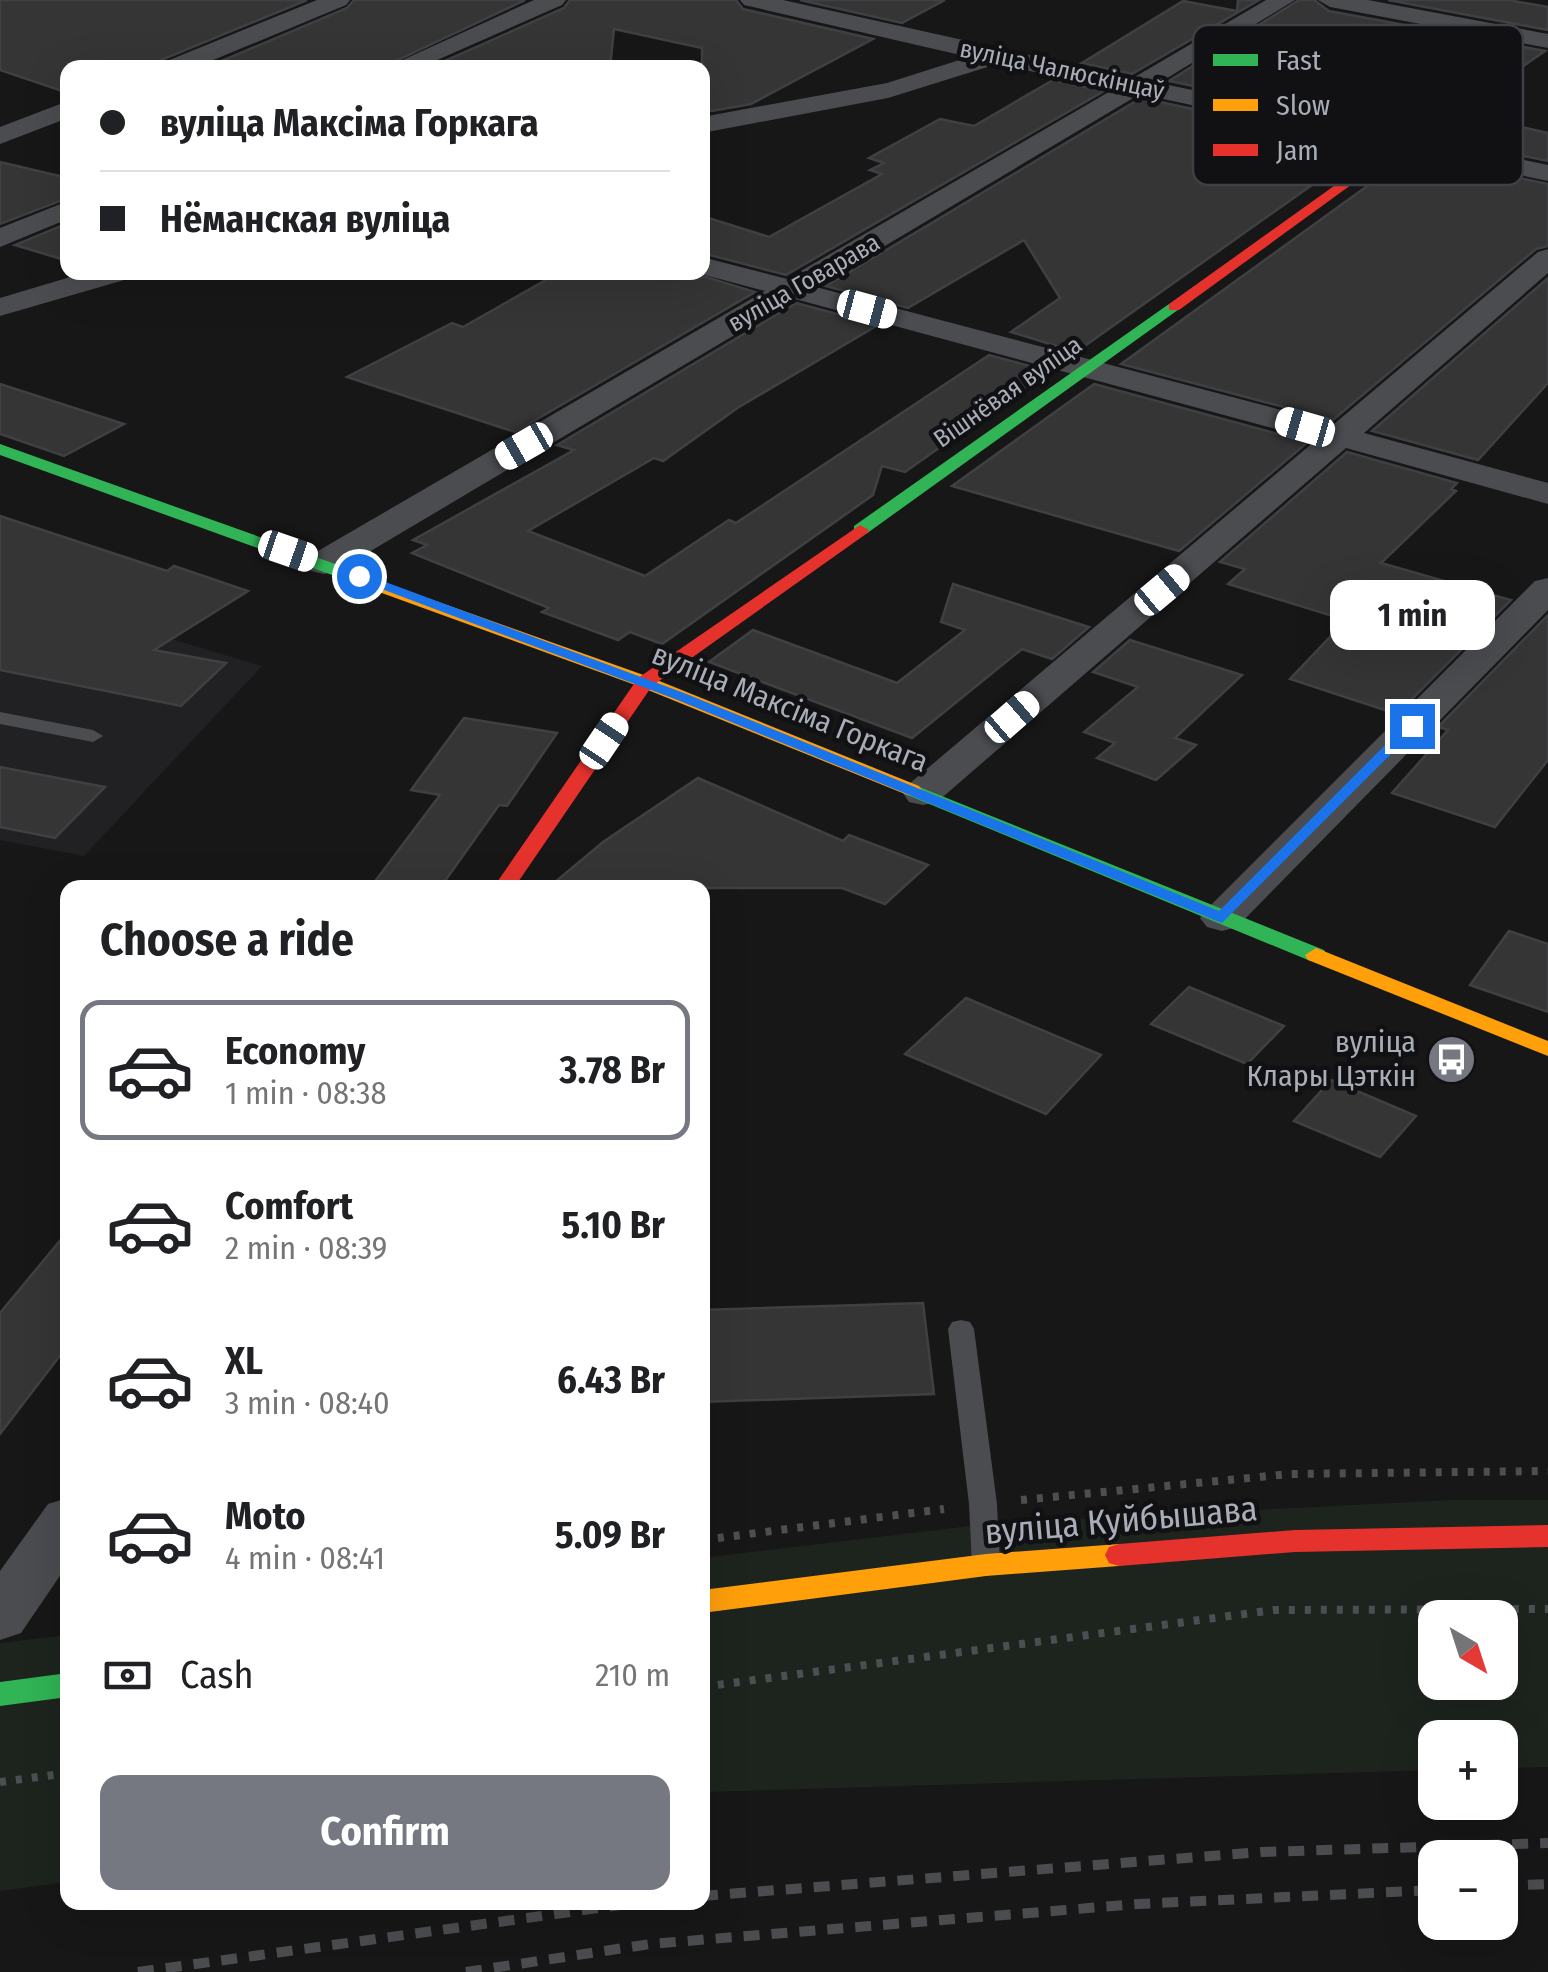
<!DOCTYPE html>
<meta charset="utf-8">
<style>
:root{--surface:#fff;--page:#f2f2f2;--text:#202124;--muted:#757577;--line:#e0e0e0;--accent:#757880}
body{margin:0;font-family:"Fira Sans Condensed",sans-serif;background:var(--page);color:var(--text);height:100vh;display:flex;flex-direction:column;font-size:38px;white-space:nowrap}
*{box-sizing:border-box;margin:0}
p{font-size:32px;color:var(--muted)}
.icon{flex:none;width:55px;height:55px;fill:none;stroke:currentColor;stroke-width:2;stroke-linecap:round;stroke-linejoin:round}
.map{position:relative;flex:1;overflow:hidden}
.side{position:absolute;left:60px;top:880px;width:650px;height:1030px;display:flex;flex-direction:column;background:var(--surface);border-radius:20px;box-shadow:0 10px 40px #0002}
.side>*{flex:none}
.guide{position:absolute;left:60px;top:60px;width:650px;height:220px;border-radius:20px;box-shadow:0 10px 40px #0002;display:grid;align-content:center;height:220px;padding:0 40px;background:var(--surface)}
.needle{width:65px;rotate:141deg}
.controls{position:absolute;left:1418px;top:1600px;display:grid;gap:20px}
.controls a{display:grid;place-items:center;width:100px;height:100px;border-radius:20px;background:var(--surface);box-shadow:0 10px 40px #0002;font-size:50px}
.end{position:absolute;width:45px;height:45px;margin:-22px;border:12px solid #1a73e8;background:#fff;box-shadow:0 0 0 5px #fff}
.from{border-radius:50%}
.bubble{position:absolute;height:70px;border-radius:20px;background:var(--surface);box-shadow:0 10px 40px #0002;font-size:32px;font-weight:700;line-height:70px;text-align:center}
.car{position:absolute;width:30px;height:60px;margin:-30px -15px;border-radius:12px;box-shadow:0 0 8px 2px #0007;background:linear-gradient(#fff 24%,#345 0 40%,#fff 0 76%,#345 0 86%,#fff 0)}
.guide b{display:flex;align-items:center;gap:35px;height:95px;font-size:38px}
.guide b+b{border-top:2px solid var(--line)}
.guide i{width:25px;height:25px;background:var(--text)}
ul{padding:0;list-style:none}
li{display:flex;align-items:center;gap:30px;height:140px;margin:0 20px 15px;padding:0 20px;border:5px solid transparent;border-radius:20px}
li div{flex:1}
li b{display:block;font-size:38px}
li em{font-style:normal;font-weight:700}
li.current{border-color:var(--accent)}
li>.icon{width:90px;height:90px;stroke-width:1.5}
h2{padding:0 40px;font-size:45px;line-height:120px}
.pay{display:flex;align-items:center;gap:25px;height:110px;padding:0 40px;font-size:38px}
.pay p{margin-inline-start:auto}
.primary-button{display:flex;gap:20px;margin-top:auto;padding:20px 40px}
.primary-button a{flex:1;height:115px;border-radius:20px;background:var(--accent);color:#fff;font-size:40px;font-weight:700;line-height:115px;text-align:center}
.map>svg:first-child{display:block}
</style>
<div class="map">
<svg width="1548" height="1972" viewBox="0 0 1548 1972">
<rect width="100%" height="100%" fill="#171717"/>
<!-- built -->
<polygon fill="#212123" points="0,588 262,666 84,856 0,840"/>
<!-- green -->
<g fill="#1d241e" fill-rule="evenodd">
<path d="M1451 1500H1548V1767L1500 1768V1738H1435V1770L703 1792 702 1558 987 1524ZM1435 1618H1500V1682H1435Z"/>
<polygon points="67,1635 67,1882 0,1891 0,1643"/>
</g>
<!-- building -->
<g fill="#353536" stroke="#3f4043" stroke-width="2.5">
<polygon points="0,0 307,0 161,60 156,68 68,68 68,93 0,70"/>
<polygon points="354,0 525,0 381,68 205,68 347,8"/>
<polygon points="570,0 736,0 743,9 873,39 751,104 712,111 702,108 702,48 614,29 610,68 429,68 564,8"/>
<polygon points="800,0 945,0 902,23"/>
<polygon points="1238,0 1259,0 1132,74 1082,63 1183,1 1237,11"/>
<polygon points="1299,0 1314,0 1329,11 1545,51 1457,112 1548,133 1548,161 1169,81"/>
<polygon points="1388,0 1508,0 1548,7 1548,30"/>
<polygon points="1053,80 1104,91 786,275 702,253 702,216 769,237 882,174 870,170 884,163 869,158 940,119 974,126"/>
<polygon points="1141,98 1367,146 1076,352 1011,332 1060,298 1024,240 908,308 826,286"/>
<polygon points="1410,155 1548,184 1548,246 1536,249 1333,420 1121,364"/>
<polygon points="0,162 68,178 68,198 0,224"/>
<polygon points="68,223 68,261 15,245"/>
<polygon points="560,272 690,272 755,292 515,432 347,377 452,323 463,327"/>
<polygon points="1548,278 1548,383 1478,460 1372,431"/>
<polygon points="796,303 878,325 739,407 663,461 654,458 528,531 645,576 729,520 736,523 989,355 1048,371 905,472 882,466 873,495 662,644 630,632 618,640 542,612 549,608 412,553 427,545 413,540 574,450 557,445"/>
<polygon points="0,384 124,424 64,456 0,434"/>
<polygon points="1094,384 1308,442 1179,551 952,486"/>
<polygon points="1347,452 1457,483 1451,489 1456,491 1381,563 1511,600 1397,714 1290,679 1346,620 1228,584 1245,569 1220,562"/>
<polygon points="0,516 167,571 174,566 248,591 154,650 226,663 181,706 0,670"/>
<polygon points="953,584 1089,627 1052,659 1022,649 912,738 709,662 753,630 897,683 965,630 941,622"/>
<polygon points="1548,615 1548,760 1495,827 1392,793 1448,730 1438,727"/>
<polygon points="1130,640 1242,675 1175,738 1196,745 1156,780 1097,758 1115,743 1084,732 1138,687 1093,672"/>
<polygon points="464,718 557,733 507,806 499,805 440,888 370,888 440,795 411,790"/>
<polygon points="0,767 105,787 55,838 0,827"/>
<polygon points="698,778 843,841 849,835 928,865 885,904 842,888 548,888 603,842"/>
<polygon points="1509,931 1548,944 1548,1012 1470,985"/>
<polygon points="1189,987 1284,1026 1247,1064 1151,1024"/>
<polygon points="966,998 1101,1055 1046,1114 905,1054"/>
<polygon points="1331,1080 1416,1116 1380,1157 1294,1121"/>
<polygon points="68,1231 68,1345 0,1434 0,1313"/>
<polygon points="923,1303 934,1394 702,1402 702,1310"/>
</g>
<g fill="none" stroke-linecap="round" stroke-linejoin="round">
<!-- path -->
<g stroke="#4d4e52" stroke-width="8" stroke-dasharray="6 10" stroke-linecap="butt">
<polyline points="1021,1500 1290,1474 1548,1471"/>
<polyline points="702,1540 944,1509"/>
<polyline points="702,1687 1274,1610 1548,1609"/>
<polyline points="0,1782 68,1773"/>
</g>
<!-- lane -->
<g fill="#4b4c50" fill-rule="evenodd">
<polygon points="0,712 93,730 103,736 93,742 0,724"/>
<polygon points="961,1320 970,1322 974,1329 997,1504 1000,1565 996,1573 986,1576 976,1573 972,1565 969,1504 948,1329 952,1322"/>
</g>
<!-- street -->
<g fill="#4b4c50" fill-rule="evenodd">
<polygon points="317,0 350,0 346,5 194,68 159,68 162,63"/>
<polygon points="534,0 566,0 562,5 419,68 385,68"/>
<polygon points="740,0 783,0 1133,78 1266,0 1295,0 1159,83 1548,165 1548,181 1140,94 816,287 1334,424 1538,252 1548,249 1548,273 1364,433 1548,483 1548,504 1346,448 937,802 923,805 909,802 903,793 909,784 1316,440 795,299 337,571 324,574 311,571 306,563 311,555 765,291 693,272 702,272 702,257 787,279 1114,89 997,64 888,98 702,133 702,117 887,83 969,57 744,5"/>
<polygon points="1318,0 1368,0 1548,34 1548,48 1330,7"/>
<polygon points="68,101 68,118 0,144 0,127"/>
<polygon points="68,201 68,219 0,247 0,228"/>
<polygon points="87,272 135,272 131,278 0,316 0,298"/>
<polygon points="1548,578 1548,610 1237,927 1222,931 1207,927 1200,918 1207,909 1535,581"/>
<polygon points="68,1498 68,1564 21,1633 0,1640 0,1571 48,1504"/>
</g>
<!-- fast -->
<g fill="#30b455" fill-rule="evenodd">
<polygon points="1169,304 1182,307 866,534 854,534 854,526"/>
<polygon points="0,444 380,580 383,584 380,588 368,588 0,455"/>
<polygon points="912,784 1324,950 1327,955 1316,962 1308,960 905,794 902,790 905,786"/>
<polygon points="68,1673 68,1697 0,1706 0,1682"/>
</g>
<!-- slow -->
<g fill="#ff9f0a" fill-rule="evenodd">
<polygon points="374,579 652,678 919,786 922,790 912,796 905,794 638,686 368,588 368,580"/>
<polygon points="1316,948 1548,1041 1548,1056 1308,960 1305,955"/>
<polygon points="1119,1544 1129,1547 1133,1555 1129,1563 1119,1566 986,1576 702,1613 702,1590 986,1554"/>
</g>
<!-- jam -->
<g fill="#e5322d" fill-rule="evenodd">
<polygon points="1401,138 1408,142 1406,145 1179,310 1169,310 1169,304"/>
<polygon points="860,525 869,530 866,534 652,686 514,888 493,888 638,678"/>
<polygon points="1548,1525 1548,1547 1295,1552 1119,1566 1109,1563 1105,1555 1109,1547 1119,1544 1295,1530"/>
</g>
<!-- rail -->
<g stroke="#4b4c4f" stroke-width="10" stroke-dasharray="16 12" stroke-linecap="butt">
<polyline points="1500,1886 1548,1884"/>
<polyline points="702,1896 1261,1852 1548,1843"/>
<polyline points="138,1972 642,1902"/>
<polyline points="466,1972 650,1944 1138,1904 1435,1890"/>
</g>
</g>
<!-- route -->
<polygon fill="#1a73e8" points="355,574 364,574 684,693 1219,911 1407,723 1419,726 1222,923 675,699 355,579"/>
<!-- icons -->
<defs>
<symbol id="bus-disc" viewBox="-11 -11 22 22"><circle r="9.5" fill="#757880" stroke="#111113"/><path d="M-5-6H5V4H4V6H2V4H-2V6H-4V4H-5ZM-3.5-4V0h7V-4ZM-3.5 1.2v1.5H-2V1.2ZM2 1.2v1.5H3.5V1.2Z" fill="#fff"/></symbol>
</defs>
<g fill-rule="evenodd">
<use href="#bus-disc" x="1424" y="1032" width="55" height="55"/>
</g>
<g text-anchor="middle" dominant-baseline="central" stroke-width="9" stroke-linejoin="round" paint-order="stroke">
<!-- far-street labels -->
<g font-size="25" fill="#a8adb8" stroke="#111113">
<text transform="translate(1062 70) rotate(12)">вуліца Чалюскінцаў</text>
<text transform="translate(804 283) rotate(-30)">вуліца Говарава</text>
<text transform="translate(1008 392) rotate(-35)">Вішнёвая вуліца</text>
</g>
<!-- street labels -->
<g font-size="30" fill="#a8adb8" stroke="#111113">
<text transform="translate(790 708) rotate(22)">вуліца Максіма Горкага</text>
</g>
<!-- poi labels -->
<g font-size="30" fill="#a8adb8" stroke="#111113" text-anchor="end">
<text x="1416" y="1042">вуліца<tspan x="1416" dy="34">Клары Цэткін</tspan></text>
</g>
<!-- near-street labels -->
<g font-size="35" fill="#a8adb8" stroke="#111113">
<text transform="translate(1121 1520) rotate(-5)">вуліца Куйбышава</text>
</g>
</g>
<!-- legend -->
<rect x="1193" y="25" width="330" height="160" rx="15" fill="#111113" stroke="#3e4045" stroke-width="2.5"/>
<rect x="1213" y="54" width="45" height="12" fill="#30b455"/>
<rect x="1213" y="99" width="45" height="12" fill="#ff9f0a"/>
<rect x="1213" y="144" width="45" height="12" fill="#e5322d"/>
<g font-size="28" fill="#a8adb8">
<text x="1276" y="70">Fast</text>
<text x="1276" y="115">Slow</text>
<text x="1276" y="160">Jam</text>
</g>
</svg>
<div class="controls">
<a><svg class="needle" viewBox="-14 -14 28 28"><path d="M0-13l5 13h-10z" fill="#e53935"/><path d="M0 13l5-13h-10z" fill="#757577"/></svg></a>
<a>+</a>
<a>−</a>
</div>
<i class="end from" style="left:359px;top:576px"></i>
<i class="end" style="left:1412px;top:726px"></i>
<div class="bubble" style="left:1330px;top:580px;width:165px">1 min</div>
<i class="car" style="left:867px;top:309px;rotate:105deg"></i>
<i class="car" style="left:1305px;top:427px;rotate:286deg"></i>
<i class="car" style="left:524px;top:446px;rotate:240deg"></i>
<i class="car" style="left:288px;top:551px;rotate:109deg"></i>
<i class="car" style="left:1162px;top:590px;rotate:50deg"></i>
<i class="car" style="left:1012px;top:717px;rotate:49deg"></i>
<i class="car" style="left:604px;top:741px;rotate:34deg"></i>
<div class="guide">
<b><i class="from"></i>вуліца Максіма Горкага</b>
<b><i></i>Нёманская вуліца</b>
</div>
<section class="side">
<h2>Choose a ride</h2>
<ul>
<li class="current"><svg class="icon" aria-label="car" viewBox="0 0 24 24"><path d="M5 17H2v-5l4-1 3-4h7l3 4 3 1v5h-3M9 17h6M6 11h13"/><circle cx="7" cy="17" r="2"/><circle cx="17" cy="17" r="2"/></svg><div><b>Economy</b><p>1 min · 08:38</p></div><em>3.78 Br</em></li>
<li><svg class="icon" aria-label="car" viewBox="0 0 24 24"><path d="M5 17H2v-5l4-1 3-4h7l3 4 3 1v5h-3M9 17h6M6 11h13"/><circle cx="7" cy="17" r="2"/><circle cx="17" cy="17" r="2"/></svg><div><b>Comfort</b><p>2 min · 08:39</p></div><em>5.10 Br</em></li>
<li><svg class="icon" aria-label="car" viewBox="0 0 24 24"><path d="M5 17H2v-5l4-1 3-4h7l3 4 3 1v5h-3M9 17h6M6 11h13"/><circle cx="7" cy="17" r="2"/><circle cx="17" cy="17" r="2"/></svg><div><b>XL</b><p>3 min · 08:40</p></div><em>6.43 Br</em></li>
<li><svg class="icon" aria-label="car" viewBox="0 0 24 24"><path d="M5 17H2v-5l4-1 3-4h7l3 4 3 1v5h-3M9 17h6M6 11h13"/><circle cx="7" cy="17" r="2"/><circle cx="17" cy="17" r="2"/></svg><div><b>Moto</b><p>4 min · 08:41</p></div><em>5.09 Br</em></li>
</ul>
<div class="pay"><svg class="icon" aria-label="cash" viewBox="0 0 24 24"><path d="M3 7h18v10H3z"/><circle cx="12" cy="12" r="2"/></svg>Cash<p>210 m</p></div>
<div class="primary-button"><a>Confirm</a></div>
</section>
</div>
